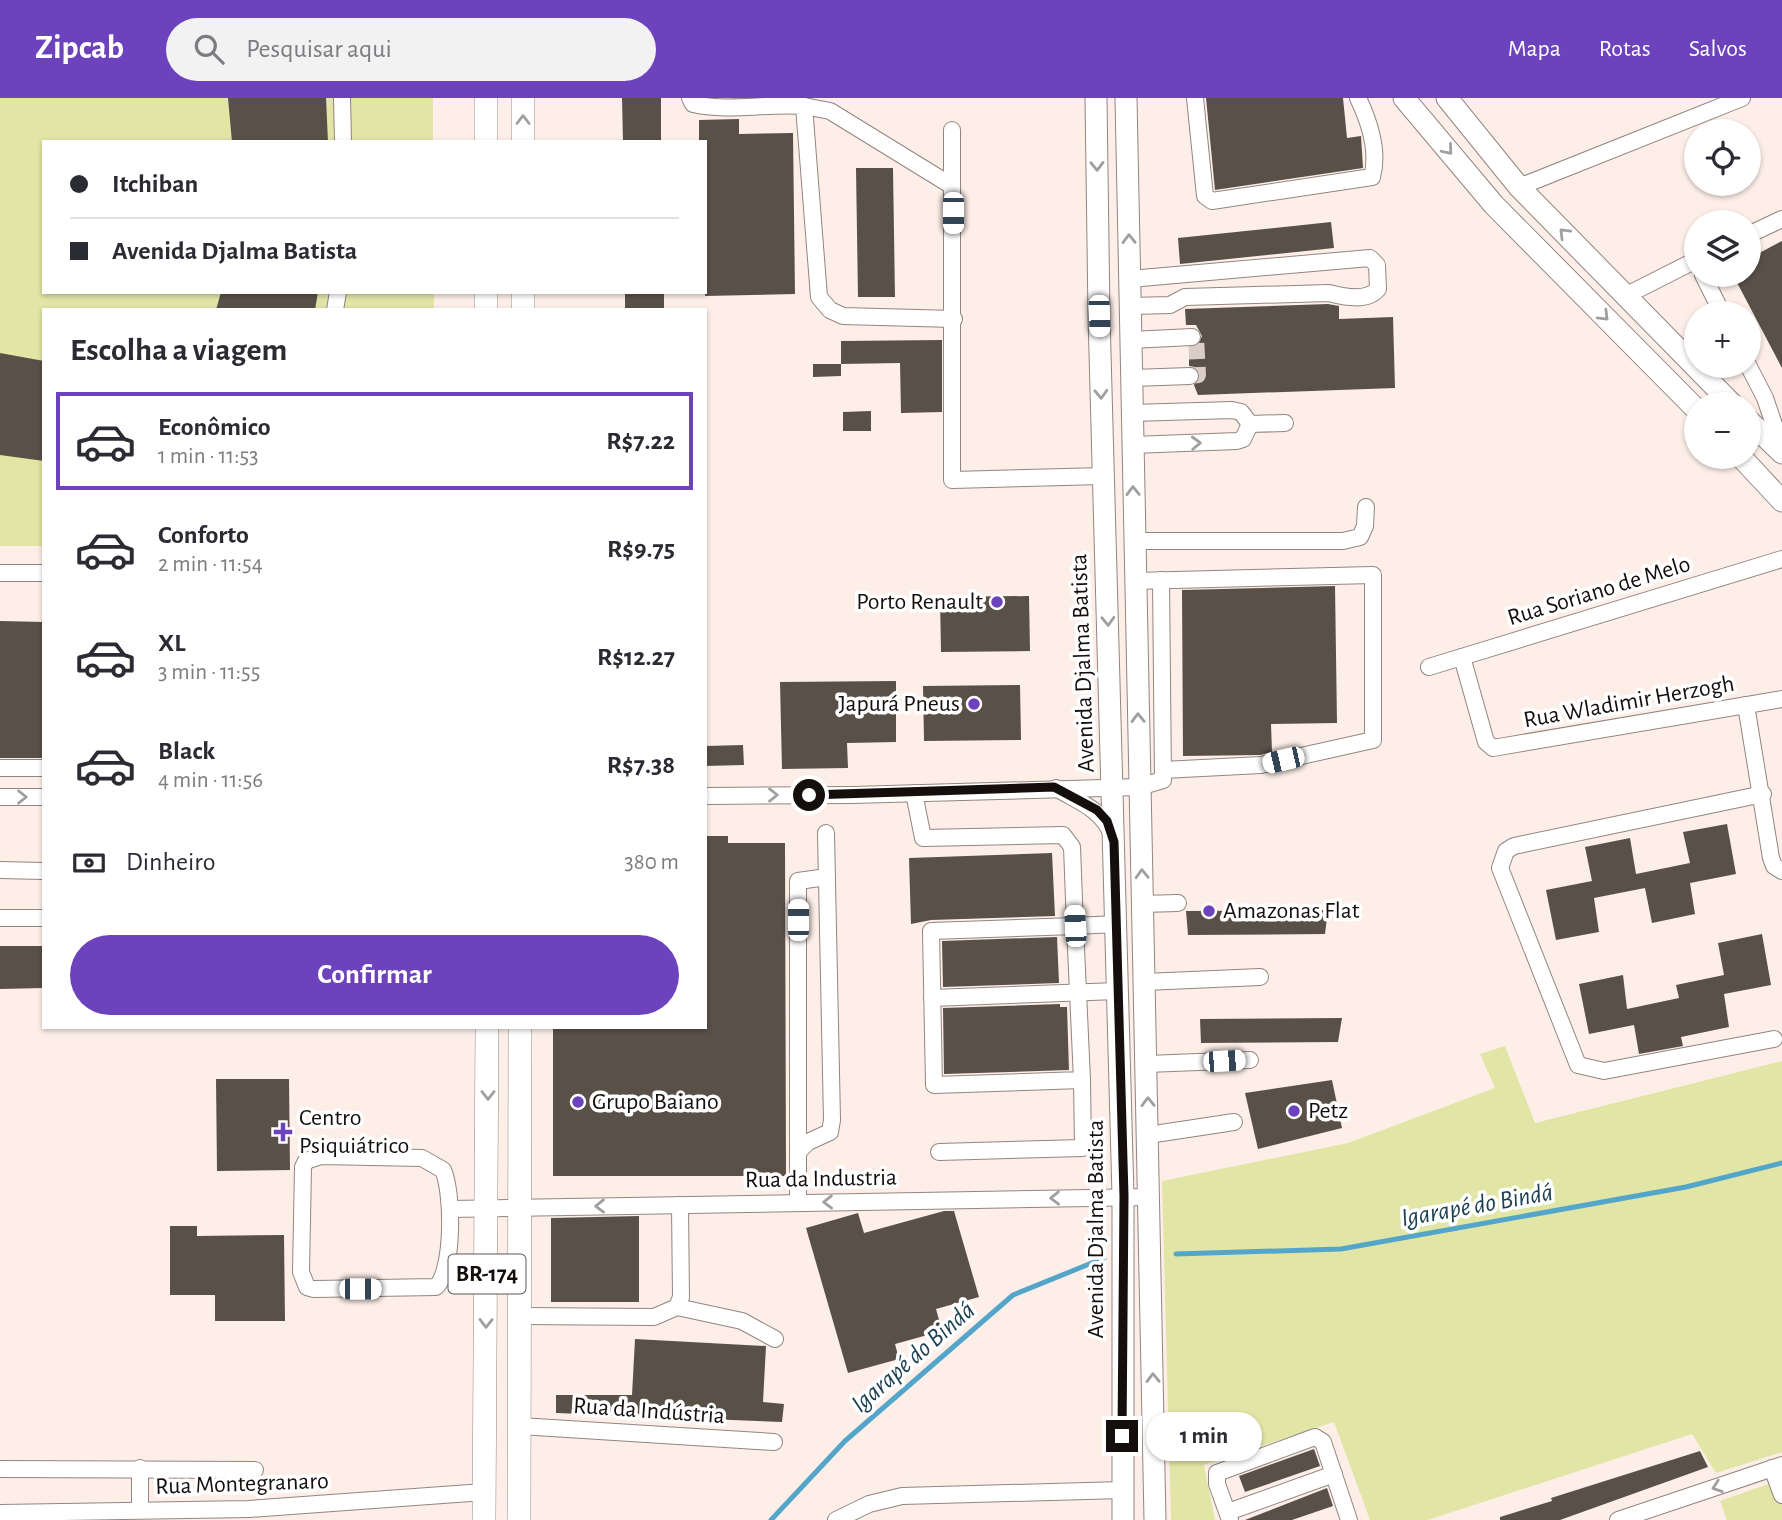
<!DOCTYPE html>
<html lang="pt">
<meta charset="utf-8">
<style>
:root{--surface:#fff;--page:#f2f2f3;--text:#2b2b33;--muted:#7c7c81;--line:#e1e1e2;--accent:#6c43bc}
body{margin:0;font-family:"Alegreya Sans",sans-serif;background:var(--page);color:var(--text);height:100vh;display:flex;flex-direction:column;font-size:26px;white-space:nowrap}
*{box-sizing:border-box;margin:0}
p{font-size:23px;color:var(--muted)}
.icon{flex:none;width:38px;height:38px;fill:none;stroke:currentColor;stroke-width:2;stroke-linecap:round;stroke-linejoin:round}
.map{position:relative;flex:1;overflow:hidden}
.sheet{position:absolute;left:42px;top:210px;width:665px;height:721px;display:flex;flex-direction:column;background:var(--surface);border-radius:0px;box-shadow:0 2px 5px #0004}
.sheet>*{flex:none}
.hud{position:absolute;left:42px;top:42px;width:665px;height:154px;border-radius:0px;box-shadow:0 2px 5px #0004;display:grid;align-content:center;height:154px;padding:0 28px;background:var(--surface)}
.controls{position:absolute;left:1684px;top:21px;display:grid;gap:14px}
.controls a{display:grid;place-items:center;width:77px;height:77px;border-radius:50%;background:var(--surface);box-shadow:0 2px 5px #0004;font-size:35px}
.end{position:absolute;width:32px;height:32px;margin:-16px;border:9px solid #140f0d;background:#fff;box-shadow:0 0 0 4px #fff}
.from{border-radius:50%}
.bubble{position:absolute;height:49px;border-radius:24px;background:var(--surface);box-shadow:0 2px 5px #0004;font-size:23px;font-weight:700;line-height:49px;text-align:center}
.car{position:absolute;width:21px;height:42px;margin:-21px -10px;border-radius:9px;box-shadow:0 0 5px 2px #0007;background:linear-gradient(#fff 24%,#345 0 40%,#fff 0 76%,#345 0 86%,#fff 0)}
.hud b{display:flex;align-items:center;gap:24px;height:66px;font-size:26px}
.hud b+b{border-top:2px solid var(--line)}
.hud i{width:18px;height:18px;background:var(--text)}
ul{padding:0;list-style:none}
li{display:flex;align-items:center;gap:21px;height:98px;margin:0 14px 10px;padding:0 14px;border:4px solid transparent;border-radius:0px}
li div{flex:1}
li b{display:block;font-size:26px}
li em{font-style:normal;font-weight:700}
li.on{border-color:var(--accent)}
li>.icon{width:63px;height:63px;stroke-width:1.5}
h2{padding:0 28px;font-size:32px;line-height:84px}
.pay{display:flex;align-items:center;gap:18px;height:77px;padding:0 28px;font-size:26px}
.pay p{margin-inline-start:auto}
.action{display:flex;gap:14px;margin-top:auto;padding:14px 28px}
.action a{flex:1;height:80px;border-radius:42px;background:var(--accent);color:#fff;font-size:28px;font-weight:700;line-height:80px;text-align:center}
header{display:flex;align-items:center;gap:42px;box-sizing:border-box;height:98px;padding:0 35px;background:var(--accent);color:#fff}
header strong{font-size:33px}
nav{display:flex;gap:38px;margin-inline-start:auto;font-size:24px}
.search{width:490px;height:63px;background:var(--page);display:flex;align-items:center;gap:18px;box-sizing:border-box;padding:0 24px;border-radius:38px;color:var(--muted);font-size:26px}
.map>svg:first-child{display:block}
</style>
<header>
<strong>Zipcab</strong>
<div class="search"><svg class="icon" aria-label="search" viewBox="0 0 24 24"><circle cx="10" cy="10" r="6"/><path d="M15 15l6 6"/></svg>Pesquisar aqui</div>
<nav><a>Mapa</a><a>Rotas</a><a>Salvos</a></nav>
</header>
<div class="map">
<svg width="1782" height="1422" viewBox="0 0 1782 1422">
<rect width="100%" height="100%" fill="#fdefe8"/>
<!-- green -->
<g fill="#e1e6a6">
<polygon points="0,0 433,0 433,44 44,44 44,194 434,194 434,212 44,212 44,448 0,448"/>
<polygon points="1505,948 1535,1025 1782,963 1782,1354 1716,1375 1692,1336 1428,1422 1370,1422 1334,1324 1204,1367 1215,1422 1171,1422 1162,1083 1348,1045 1495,990 1480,956"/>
<polygon points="1782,1381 1782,1422 1727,1422 1720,1403"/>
</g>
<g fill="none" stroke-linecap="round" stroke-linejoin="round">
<!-- stream -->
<g stroke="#54a5ca" stroke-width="5">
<polyline points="1176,1156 1341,1151 1686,1089 1782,1065"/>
<polyline points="771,1422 845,1343 1013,1197 1104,1160"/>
</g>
</g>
<!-- building -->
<g fill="#595148">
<polygon points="228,0 326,0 328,44 232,44"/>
<polygon points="622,0 661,0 661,44 623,44"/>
<polygon points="1206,0 1343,0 1347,40 1361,38 1363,70 1215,92"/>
<polygon points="739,21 739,36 793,35 795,196 705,198 705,44 699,44 699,22"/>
<polygon points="856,70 893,70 895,199 858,199"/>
<polygon points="1331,124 1334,150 1180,166 1178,140"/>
<polygon points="1782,143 1782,270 1733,177 1748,177 1748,161"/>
<polygon points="221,194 318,194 315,212 216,212"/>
<rect x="625" y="194" width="39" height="18"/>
<polygon points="1328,206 1339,208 1339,221 1393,219 1395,290 1198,297 1194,287 1200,277 1195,269 1189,268 1189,250 1198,247 1202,238 1196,227 1186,227 1185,211"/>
<polygon points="942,242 942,314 901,315 900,265 841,266 841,243"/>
<polygon points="0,255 44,263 44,363 0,357"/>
<polygon points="813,266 841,266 841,278 813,279"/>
<polygon points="871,313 871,333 843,333 843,314"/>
<polygon points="1335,488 1337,625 1271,626 1272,654 1260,657 1183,658 1182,492"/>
<polygon points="1029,498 1030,553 941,554 940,499"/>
<polygon points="0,523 44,524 44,660 0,660"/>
<polygon points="896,583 896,644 847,645 848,670 782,671 780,584"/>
<polygon points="1020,587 1021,642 924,643 923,588"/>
<polygon points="743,647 744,667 705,668 705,648"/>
<polygon points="1727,726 1736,776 1690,785 1695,816 1652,825 1645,790 1594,800 1599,834 1556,842 1546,792 1592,783 1585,749 1630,740 1636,776 1690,765 1683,734"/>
<polygon points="705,738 728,738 728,745 785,745 786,1078 553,1078 553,929 705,929"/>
<polygon points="1052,755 1055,818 931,822 911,826 909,760"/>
<polygon points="1328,812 1325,836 1188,837 1186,813"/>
<polygon points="1762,836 1771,887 1724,896 1729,929 1681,939 1683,948 1639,956 1634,927 1589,936 1579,886 1623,877 1627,911 1679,900 1676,887 1724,877 1718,845"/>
<polygon points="1057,839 1059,885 943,889 942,843"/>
<polygon points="0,848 44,848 44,890 0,891"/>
<polygon points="1060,906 1060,909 1067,909 1069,972 944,976 943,910"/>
<polygon points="1342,920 1338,944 1201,945 1200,921"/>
<polygon points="216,981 289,981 290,1072 217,1073"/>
<polygon points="1332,982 1342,1030 1258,1051 1245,995"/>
<polygon points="944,1113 954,1113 979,1199 936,1211 942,1233 895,1246 899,1261 848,1275 806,1130 858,1115 864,1135"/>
<polygon points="639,1118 639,1204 551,1204 551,1120"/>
<polygon points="170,1128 197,1128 197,1138 284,1137 285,1223 215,1223 215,1197 170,1197"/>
<polygon points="635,1241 766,1248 763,1304 784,1306 782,1324 556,1315 556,1297 632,1297"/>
<polygon points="1314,1351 1320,1368 1245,1394 1239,1378"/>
<polygon points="1700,1353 1708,1369 1560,1422 1500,1422 1500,1419 1552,1403 1551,1400"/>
<polygon points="1327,1390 1333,1408 1292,1422 1245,1422"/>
</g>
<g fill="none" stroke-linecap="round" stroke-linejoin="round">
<!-- minor-tunnel -->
<polyline stroke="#dacdc7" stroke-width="16" stroke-dasharray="16 8" stroke-linecap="butt" points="1190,278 1198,277 1196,239 1192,239"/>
<defs>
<g id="minor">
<polyline points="342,0 343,44"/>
<path d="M690 0 693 6C728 14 767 5 804 8L819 199 830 212 843 218 954 221"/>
<path d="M1195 0 1205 98 1212 103 1372 79C1379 54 1369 23 1358 0"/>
<polyline points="804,8 830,13 952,88"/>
<polyline points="952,32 952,382 1103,378"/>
<polyline points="1519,89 1742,0"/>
<polyline points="1748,137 1782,121"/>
<polyline points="1703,177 1722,215"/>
<path d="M1130 181 1370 160 1377 167 1378 191C1367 204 1344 199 1329 195L1185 199 1170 207 1131 208"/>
<polyline points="1625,198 1696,162"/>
<polyline points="335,212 338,194"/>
<polyline points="1131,242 1192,239"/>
<polyline points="1748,267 1765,300 1782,350"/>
<polyline points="1132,280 1190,278"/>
<polyline points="1132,315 1232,312 1241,314 1250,326"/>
<polyline points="1250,326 1285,325"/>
<polyline points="1133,347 1237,343 1243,341 1250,326"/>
<polyline points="1134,443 1343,443 1360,439 1365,428 1366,409"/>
<polyline points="0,475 44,475"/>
<polyline points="1135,483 1373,477 1373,642 1261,667 1163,672"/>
<polyline points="1462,559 1486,644 1493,650 1782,601"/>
<polyline points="1429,569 1782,461"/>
<polyline points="1746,607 1771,760 1774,768 1782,773"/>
<polyline points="0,670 44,670"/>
<path d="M1056 690C1079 704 1102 711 1112 737"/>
<polyline points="914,695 923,740 1063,737 1072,749 1075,828 1116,826"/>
<polyline points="1763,696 1514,748 1506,753 1500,770 1578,967 1604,973 1774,941"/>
<polyline points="705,698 852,697 1139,689 1163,682 1161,482"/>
<polyline points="0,699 44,699"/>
<polyline points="0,772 44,773"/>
<polyline points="1142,806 1178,805"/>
<polyline points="0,820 44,820"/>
<polygon points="1075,828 1082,982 934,987 931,833"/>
<polyline points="1145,884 1260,879"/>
<polyline points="932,900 1117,893"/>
<polyline points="1147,966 1250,962"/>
<polyline points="1148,1037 1234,1024"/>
<polyline points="798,1054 798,783 827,779"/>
<polyline points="939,1054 1083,1050 1082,982"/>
<path d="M321 1058 422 1060 443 1072C453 1094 454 1172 436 1189L314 1191 307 1189 301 1174 303 1069 306 1063Z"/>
<polyline points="798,1104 798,1054 808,1044 830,1034 832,1022 826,735"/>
<polyline points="451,1111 1150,1099"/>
<polyline points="677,1209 742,1223 775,1241"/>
<polyline points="520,1218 654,1219 677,1209 681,1199 680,1107"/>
<polyline points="520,1328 774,1344"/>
<polyline points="1772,1370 1782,1397"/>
<polyline points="0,1371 255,1372"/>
<polyline points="140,1412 140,1370"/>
<polyline points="1228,1414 1334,1376"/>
<polyline points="0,1415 249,1411 484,1394"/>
<polyline points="836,1422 869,1406 902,1398 1122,1392"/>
<polyline points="1230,1422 1217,1386 1217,1375 1315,1339 1323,1344 1349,1422"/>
<polyline points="1618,1422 1782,1367"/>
</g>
<g id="major">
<polyline points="1096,0 1099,218 1123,1098 1123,1422"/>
<polyline points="1126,0 1155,1422"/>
<polyline points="1404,0 1494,107 1696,311"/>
<polyline points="1447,0 1519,89 1732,306"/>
<polyline points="1748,322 1782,355"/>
<polyline points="1741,359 1782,403"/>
</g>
<g id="highway">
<polyline points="486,0 486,44"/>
<polyline points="523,0 523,44"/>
<polyline points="486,194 486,212"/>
<polyline points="523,212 523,194"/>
<polyline points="484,1422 487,929"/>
<polyline points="519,1422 520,929"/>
</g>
</defs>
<!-- minor casing -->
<use href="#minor" stroke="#92857f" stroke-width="18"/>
<!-- major casing -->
<use href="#major" stroke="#92857f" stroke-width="23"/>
<!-- highway casing -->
<use href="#highway" stroke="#92857f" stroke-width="24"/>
<!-- minor -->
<use href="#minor" stroke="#fff" stroke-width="16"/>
<!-- major -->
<use href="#major" stroke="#fff" stroke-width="21"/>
<!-- highway -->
<use href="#highway" stroke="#fff" stroke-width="23"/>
</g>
<!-- one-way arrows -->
<defs><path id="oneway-chevron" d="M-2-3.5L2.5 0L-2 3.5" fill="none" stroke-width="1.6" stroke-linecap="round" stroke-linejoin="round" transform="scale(1.75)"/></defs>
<g stroke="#a19f9e">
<use href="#oneway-chevron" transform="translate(523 22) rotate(-90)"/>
<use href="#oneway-chevron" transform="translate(1448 52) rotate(50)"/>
<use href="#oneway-chevron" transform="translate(1097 68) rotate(89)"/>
<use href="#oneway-chevron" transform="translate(1564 135) rotate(-135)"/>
<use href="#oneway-chevron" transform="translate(1129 141) rotate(-91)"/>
<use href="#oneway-chevron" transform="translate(1604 218) rotate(45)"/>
<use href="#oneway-chevron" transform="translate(1101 296) rotate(88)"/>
<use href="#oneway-chevron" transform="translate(1196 345) rotate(-2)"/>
<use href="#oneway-chevron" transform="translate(1133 393) rotate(-91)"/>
<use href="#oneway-chevron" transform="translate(1108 523) rotate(88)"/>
<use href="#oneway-chevron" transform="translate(1138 620) rotate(-91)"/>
<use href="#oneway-chevron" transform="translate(773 697)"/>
<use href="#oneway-chevron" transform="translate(22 699)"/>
<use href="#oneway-chevron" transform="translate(1142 776) rotate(-92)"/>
<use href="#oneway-chevron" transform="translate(488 997) rotate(90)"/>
<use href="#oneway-chevron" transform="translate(1148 1004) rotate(-91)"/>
<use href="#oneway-chevron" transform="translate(1055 1100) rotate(179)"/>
<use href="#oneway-chevron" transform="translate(828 1104) rotate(179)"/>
<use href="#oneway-chevron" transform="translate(600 1108) rotate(179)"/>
<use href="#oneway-chevron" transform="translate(486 1225) rotate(91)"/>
<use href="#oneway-chevron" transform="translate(1153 1280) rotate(-91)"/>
<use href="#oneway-chevron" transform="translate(1717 1389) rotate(161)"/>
</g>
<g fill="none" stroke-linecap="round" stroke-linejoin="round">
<!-- route -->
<polyline stroke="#140f0d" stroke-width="9" points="809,697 1054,689 1097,712 1107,723 1114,744 1124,1098 1122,1338"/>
</g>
<!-- markers -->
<g fill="#6c43bc" stroke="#fff" stroke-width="2.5">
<circle cx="997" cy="504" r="7"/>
<circle cx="974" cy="606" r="7"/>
<circle cx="1209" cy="813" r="7"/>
<circle cx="578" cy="1004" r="7"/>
<circle cx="1294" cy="1013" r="7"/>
<path d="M279.5 1023.5h7v7h7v7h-7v7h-7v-7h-7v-7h7z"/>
</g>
<g text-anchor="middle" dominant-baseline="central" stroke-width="7" stroke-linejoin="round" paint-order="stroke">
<!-- shield labels -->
<rect fill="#fff" stroke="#5a5756" stroke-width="2" x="448.5" y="1156.5" width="77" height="39" rx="5"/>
<g font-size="23" font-weight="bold" fill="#140f0d">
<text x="487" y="1176">BR-174</text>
</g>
<!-- street labels -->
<g font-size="24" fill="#140f0d" stroke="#fff">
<text transform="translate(1599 493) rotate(-17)">Rua Soriano de Melo</text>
<text transform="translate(1083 565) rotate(-92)">Avenida Djalma Batista</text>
<text transform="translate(1629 604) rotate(-10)">Rua Wladimir Herzogh</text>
<text transform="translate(821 1081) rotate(-1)">Rua da Industria</text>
<text transform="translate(1096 1131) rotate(-90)">Avenida Djalma Batista</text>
<text transform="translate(649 1313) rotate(4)">Rua da Indústria</text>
<text transform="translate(242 1386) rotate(-2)">Rua Montegranaro</text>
</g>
<!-- poi labels -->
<g font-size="24" fill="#140f0d" stroke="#fff" text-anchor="start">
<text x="983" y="504" text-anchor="end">Porto Renault</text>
<text x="960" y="606" text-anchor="end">Japurá Pneus</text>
<text x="1223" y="813">Amazonas Flat</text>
<text x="592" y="1004">Grupo Baiano</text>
<text x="1308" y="1013">Petz</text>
<text x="299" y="1020">Centro<tspan x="299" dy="28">Psiquiátrico</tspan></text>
</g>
<!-- water labels -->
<g font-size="26" font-style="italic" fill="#1d4152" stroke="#fff">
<text transform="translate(1477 1107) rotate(-10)">Igarapé do Bindá</text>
<text transform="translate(913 1259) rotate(-41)">Igarapé do Bindá</text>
</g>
</g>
</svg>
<div class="controls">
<a><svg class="icon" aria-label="locate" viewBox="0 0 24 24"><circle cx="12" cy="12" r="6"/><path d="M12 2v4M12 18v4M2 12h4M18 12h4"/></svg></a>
<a><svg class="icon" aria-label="layers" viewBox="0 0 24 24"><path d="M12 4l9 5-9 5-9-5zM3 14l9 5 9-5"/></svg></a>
<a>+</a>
<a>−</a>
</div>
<i class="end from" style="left:809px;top:697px"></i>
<i class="end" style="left:1122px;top:1338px"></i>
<div class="bubble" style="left:1146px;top:1314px;width:116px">1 min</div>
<i class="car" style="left:953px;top:115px;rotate:180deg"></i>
<i class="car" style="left:1099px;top:218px;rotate:178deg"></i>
<i class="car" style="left:1283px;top:662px;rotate:257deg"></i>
<i class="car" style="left:798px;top:822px;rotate:0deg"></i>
<i class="car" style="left:1075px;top:828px;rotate:357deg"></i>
<i class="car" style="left:1224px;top:963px;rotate:87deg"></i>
<i class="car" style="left:360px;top:1191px;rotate:90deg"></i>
<div class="hud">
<b><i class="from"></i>Itchiban</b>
<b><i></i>Avenida Djalma Batista</b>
</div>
<section class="sheet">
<h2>Escolha a viagem</h2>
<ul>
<li class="on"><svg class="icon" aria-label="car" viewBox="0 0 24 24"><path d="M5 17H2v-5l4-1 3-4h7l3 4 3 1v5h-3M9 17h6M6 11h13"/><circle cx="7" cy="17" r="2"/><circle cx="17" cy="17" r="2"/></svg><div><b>Econômico</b><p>1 min · 11:53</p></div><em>R$7.22</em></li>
<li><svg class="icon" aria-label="car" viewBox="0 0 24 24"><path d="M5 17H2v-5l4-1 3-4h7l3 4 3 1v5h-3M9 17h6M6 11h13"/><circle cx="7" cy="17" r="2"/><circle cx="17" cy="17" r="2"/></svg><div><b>Conforto</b><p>2 min · 11:54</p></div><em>R$9.75</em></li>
<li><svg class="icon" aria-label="car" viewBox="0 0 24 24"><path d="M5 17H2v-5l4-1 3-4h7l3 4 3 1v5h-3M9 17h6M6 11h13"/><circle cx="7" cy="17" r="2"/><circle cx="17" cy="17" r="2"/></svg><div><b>XL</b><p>3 min · 11:55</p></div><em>R$12.27</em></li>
<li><svg class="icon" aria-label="car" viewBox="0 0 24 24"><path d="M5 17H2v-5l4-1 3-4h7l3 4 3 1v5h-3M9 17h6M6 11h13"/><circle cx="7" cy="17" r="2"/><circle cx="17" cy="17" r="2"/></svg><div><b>Black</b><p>4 min · 11:56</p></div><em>R$7.38</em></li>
</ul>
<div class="pay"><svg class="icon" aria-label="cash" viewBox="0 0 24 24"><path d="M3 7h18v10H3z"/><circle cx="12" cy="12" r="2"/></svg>Dinheiro<p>380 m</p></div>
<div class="action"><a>Confirmar</a></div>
</section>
</div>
